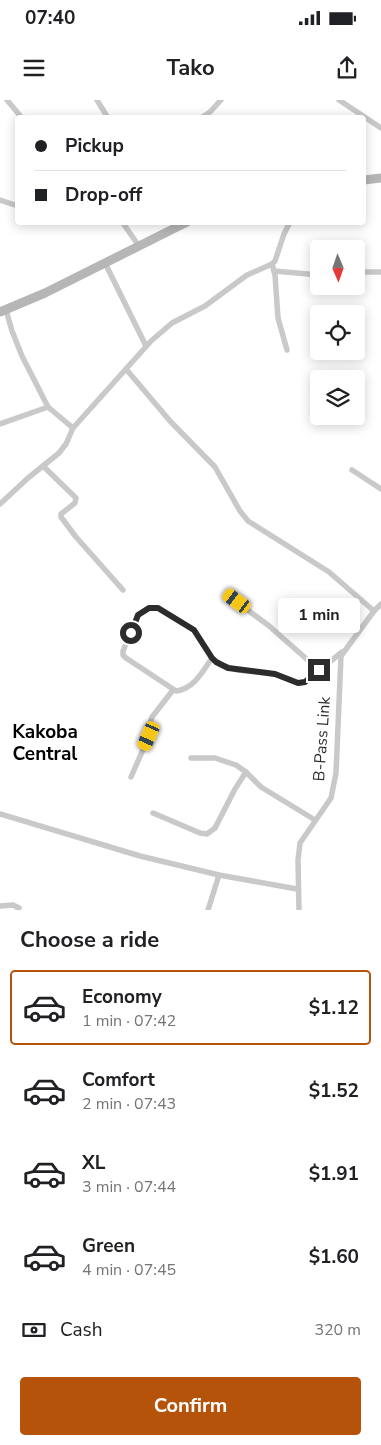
<!DOCTYPE html>
<meta charset="utf-8">
<style>
:root{--surface:#fff;--page:#f6f6f6;--text:#202124;--muted:#757577;--line:#e0e0e0;--accent:#b45309}
body{margin:0;font-family:"Nunito Sans",sans-serif;background:var(--page);color:var(--text);height:100vh;display:flex;flex-direction:column;font-size:19px;white-space:nowrap}
*{box-sizing:border-box;margin:0}
p{font-size:16px;color:var(--muted)}
.icon{flex:none;width:28px;height:28px;fill:none;stroke:currentColor;stroke-width:2;stroke-linecap:round;stroke-linejoin:round}
.map{position:relative;height:810px;overflow:hidden}
.panel{display:flex;flex-direction:column;background:var(--surface);flex:1}
.panel>*{flex:none}
.top-card{position:absolute;left:15px;top:15px;width:351px;height:110px;border-radius:5px;box-shadow:0 2px 12px #0003;display:grid;align-content:center;height:110px;padding:0 20px;background:var(--surface)}
.needle{width:32px;rotate:178deg}
.tools{position:absolute;left:310px;top:140px;display:grid;gap:10px}
.tools a{display:grid;place-items:center;width:55px;height:55px;border-radius:5px;background:var(--surface);box-shadow:0 2px 12px #0003;font-size:25px}
.end{position:absolute;width:22px;height:22px;margin:-11px;border:6px solid #2c2c2c;background:#fff;box-shadow:0 0 0 2px #fff}
.from{border-radius:50%}
.bubble{position:absolute;height:35px;border-radius:5px;background:var(--surface);box-shadow:0 2px 12px #0003;font-size:16px;font-weight:700;line-height:35px;text-align:center}
.car{position:absolute;width:15px;height:30px;margin:-15px -8px;border-radius:6px;box-shadow:0 0 4px 1px #0007;background:linear-gradient(#f5c518 24%,#345 0 40%,#f5c518 0 76%,#345 0 86%,#f5c518 0)}
.top-card b{display:flex;align-items:center;gap:18px;height:48px;font-size:19px}
.top-card b+b{border-top:1px solid var(--line)}
.top-card i{width:12px;height:12px;background:var(--text)}
ul{padding:0;list-style:none}
li{display:flex;align-items:center;gap:15px;height:75px;margin:0 10px 8px;padding:0 10px;border:2px solid transparent;border-radius:5px}
li div{flex:1}
li b{display:block;font-size:19px}
li em{font-style:normal;font-weight:700}
li.active{border-color:var(--accent)}
li>.icon{width:45px;height:45px;stroke-width:1.5}
h2{padding:0 20px;font-size:22px;line-height:60px}
.pay{display:flex;align-items:center;gap:12px;height:55px;padding:0 20px;font-size:19px}
.pay p{margin-inline-start:auto}
.cta{display:flex;gap:10px;margin-top:auto;padding:10px 20px}
.cta a{flex:1;height:58px;border-radius:5px;background:var(--accent);color:#fff;font-size:20px;font-weight:700;line-height:58px;text-align:center}
.status{display:flex;justify-content:space-between;align-items:center;height:35px;padding:0 25px;background:var(--surface);direction:ltr}
.status svg{height:14px;fill:currentColor}
header{display:flex;justify-content:space-between;align-items:center;height:65px;padding:0 20px;background:var(--surface);font-size:22px;font-weight:700}
.map>svg:first-child{display:block}
</style>
<div class="status"><b>07:40</b><svg viewBox="0 0 49 12"><path d="M0 12V9h3v3zM5 12V6h3v6zM10 12V3h3v9zM15 12V0h3v12zM26 1h20v11H26zM47 4h2v5h-2z"/></svg></div>
<header><svg class="icon" aria-label="menu" viewBox="0 0 24 24"><path d="M4 6h16M4 12h16M4 18h16"/></svg>Tako<svg class="icon" aria-label="share" viewBox="0 0 24 24"><path d="M12 15V3M7 8l5-5 5 5M5 13v7h14v-7"/></svg></header>
<div class="map">
<svg width="381" height="810" viewBox="0 0 381 810">
<rect width="100%" height="100%" fill="#fff"/>
<g fill="none" stroke-linecap="round" stroke-linejoin="round">
<!-- minor -->
<g stroke="#c9c9c9" stroke-width="5.5">
<polyline points="7,0 22,18"/>
<polyline points="97,0 108,18"/>
<polyline points="339,0 381,28"/>
<polyline points="201,18 210,12 221,0"/>
<polyline points="0,100 18,106"/>
<polyline points="122,122 139,146"/>
<polyline points="105,163 146,246"/>
<polyline points="272,164 275,175 278,218 287,250"/>
<polyline points="274,171 319,175"/>
<polyline points="356,172 381,172"/>
<polyline points="6,210 12,231 22,256 48,307 73,328"/>
<polyline points="126,269 170,321 215,367 240,411 248,421 329,472 374,511"/>
<polyline points="0,324 48,307"/>
<polyline points="43,366 76,398 75,403 61,414 61,417 76,437 123,490"/>
<polyline points="352,370 381,389"/>
<polyline points="0,404 28,378 59,353 66,344 73,328 151,241 172,223 205,206 247,175 272,164 275,161 284,134 290,122"/>
<polyline points="227,495 268,525 319,570"/>
<path d="M212 558C203 571 194 589 176 591L126 558 123 555V551L138 515 149 508H158L194 530 212 558 222 565 237 570 275 574 298 583 305 582 342 552"/>
<polyline points="191,658 215,658 236,665 246,672 261,687 315,720"/>
<polyline points="131,677 149,636 150,623 152,617 173,590"/>
<polyline points="153,713 200,733 207,734 215,728 235,689 246,672"/>
<polyline points="0,714 140,756 219,775 297,789"/>
<polyline points="0,806 13,805 19,808 18,810"/>
<polyline points="208,810 219,775"/>
<polyline points="299,810 298,760 300,743 331,698 336,673 341,556 374,511 381,504"/>
</g>
<!-- secondary -->
<g stroke="#b6b6b6" stroke-width="9">
<polyline points="364,80 381,78"/>
<polyline points="0,212 45,193 187,122"/>
</g>
</g>
<g fill="none" stroke-linecap="round" stroke-linejoin="round">
<!-- route -->
<polyline stroke="#2c2c2c" stroke-width="6" points="131,533 138,515 149,508 158,508 194,530 212,558 216,562 228,568 275,574 298,583 305,582 319,570"/>
</g>
<g text-anchor="middle" dominant-baseline="central" stroke-width="5" stroke-linejoin="round" paint-order="stroke">
<!-- street labels -->
<g font-size="16" fill="#2c2c2c" stroke="#fff">
<text transform="translate(322 639) rotate(-86)">B-Pass Link</text>
</g>
<!-- quarter labels -->
<g font-size="19" font-weight="bold" fill="#000" stroke="#fff">
<text x="45" y="632">Kakoba<tspan x="45" dy="22">Central</tspan></text>
</g>
</g>
</svg>
<div class="tools">
<a><svg class="needle" viewBox="-14 -14 28 28"><path d="M0-13l5 13h-10z" fill="#e53935"/><path d="M0 13l5-13h-10z" fill="#757577"/></svg></a>
<a><svg class="icon" aria-label="locate" viewBox="0 0 24 24"><circle cx="12" cy="12" r="6"/><path d="M12 2v4M12 18v4M2 12h4M18 12h4"/></svg></a>
<a><svg class="icon" aria-label="layers" viewBox="0 0 24 24"><path d="M12 4l9 5-9 5-9-5zM3 14l9 5 9-5"/></svg></a>
</div>
<i class="end from" style="left:131px;top:533px"></i>
<i class="end" style="left:319px;top:570px"></i>
<div class="bubble" style="left:278px;top:498px;width:82px">1 min</div>
<i class="car" style="left:237px;top:501px;rotate:306deg"></i>
<i class="car" style="left:149px;top:636px;rotate:204deg"></i>
<div class="top-card">
<b><i class="from"></i>Pickup</b>
<b><i></i>Drop-off</b>
</div>
</div>
<section class="panel">
<h2>Choose a ride</h2>
<ul>
<li class="active"><svg class="icon" aria-label="car" viewBox="0 0 24 24"><path d="M5 17H2v-5l4-1 3-4h7l3 4 3 1v5h-3M9 17h6M6 11h13"/><circle cx="7" cy="17" r="2"/><circle cx="17" cy="17" r="2"/></svg><div><b>Economy</b><p>1 min · 07:42</p></div><em>$1.12</em></li>
<li><svg class="icon" aria-label="car" viewBox="0 0 24 24"><path d="M5 17H2v-5l4-1 3-4h7l3 4 3 1v5h-3M9 17h6M6 11h13"/><circle cx="7" cy="17" r="2"/><circle cx="17" cy="17" r="2"/></svg><div><b>Comfort</b><p>2 min · 07:43</p></div><em>$1.52</em></li>
<li><svg class="icon" aria-label="car" viewBox="0 0 24 24"><path d="M5 17H2v-5l4-1 3-4h7l3 4 3 1v5h-3M9 17h6M6 11h13"/><circle cx="7" cy="17" r="2"/><circle cx="17" cy="17" r="2"/></svg><div><b>XL</b><p>3 min · 07:44</p></div><em>$1.91</em></li>
<li><svg class="icon" aria-label="car" viewBox="0 0 24 24"><path d="M5 17H2v-5l4-1 3-4h7l3 4 3 1v5h-3M9 17h6M6 11h13"/><circle cx="7" cy="17" r="2"/><circle cx="17" cy="17" r="2"/></svg><div><b>Green</b><p>4 min · 07:45</p></div><em>$1.60</em></li>
</ul>
<div class="pay"><svg class="icon" aria-label="cash" viewBox="0 0 24 24"><path d="M3 7h18v10H3z"/><circle cx="12" cy="12" r="2"/></svg>Cash<p>320 m</p></div>
<div class="cta"><a>Confirm</a></div>
</section>
